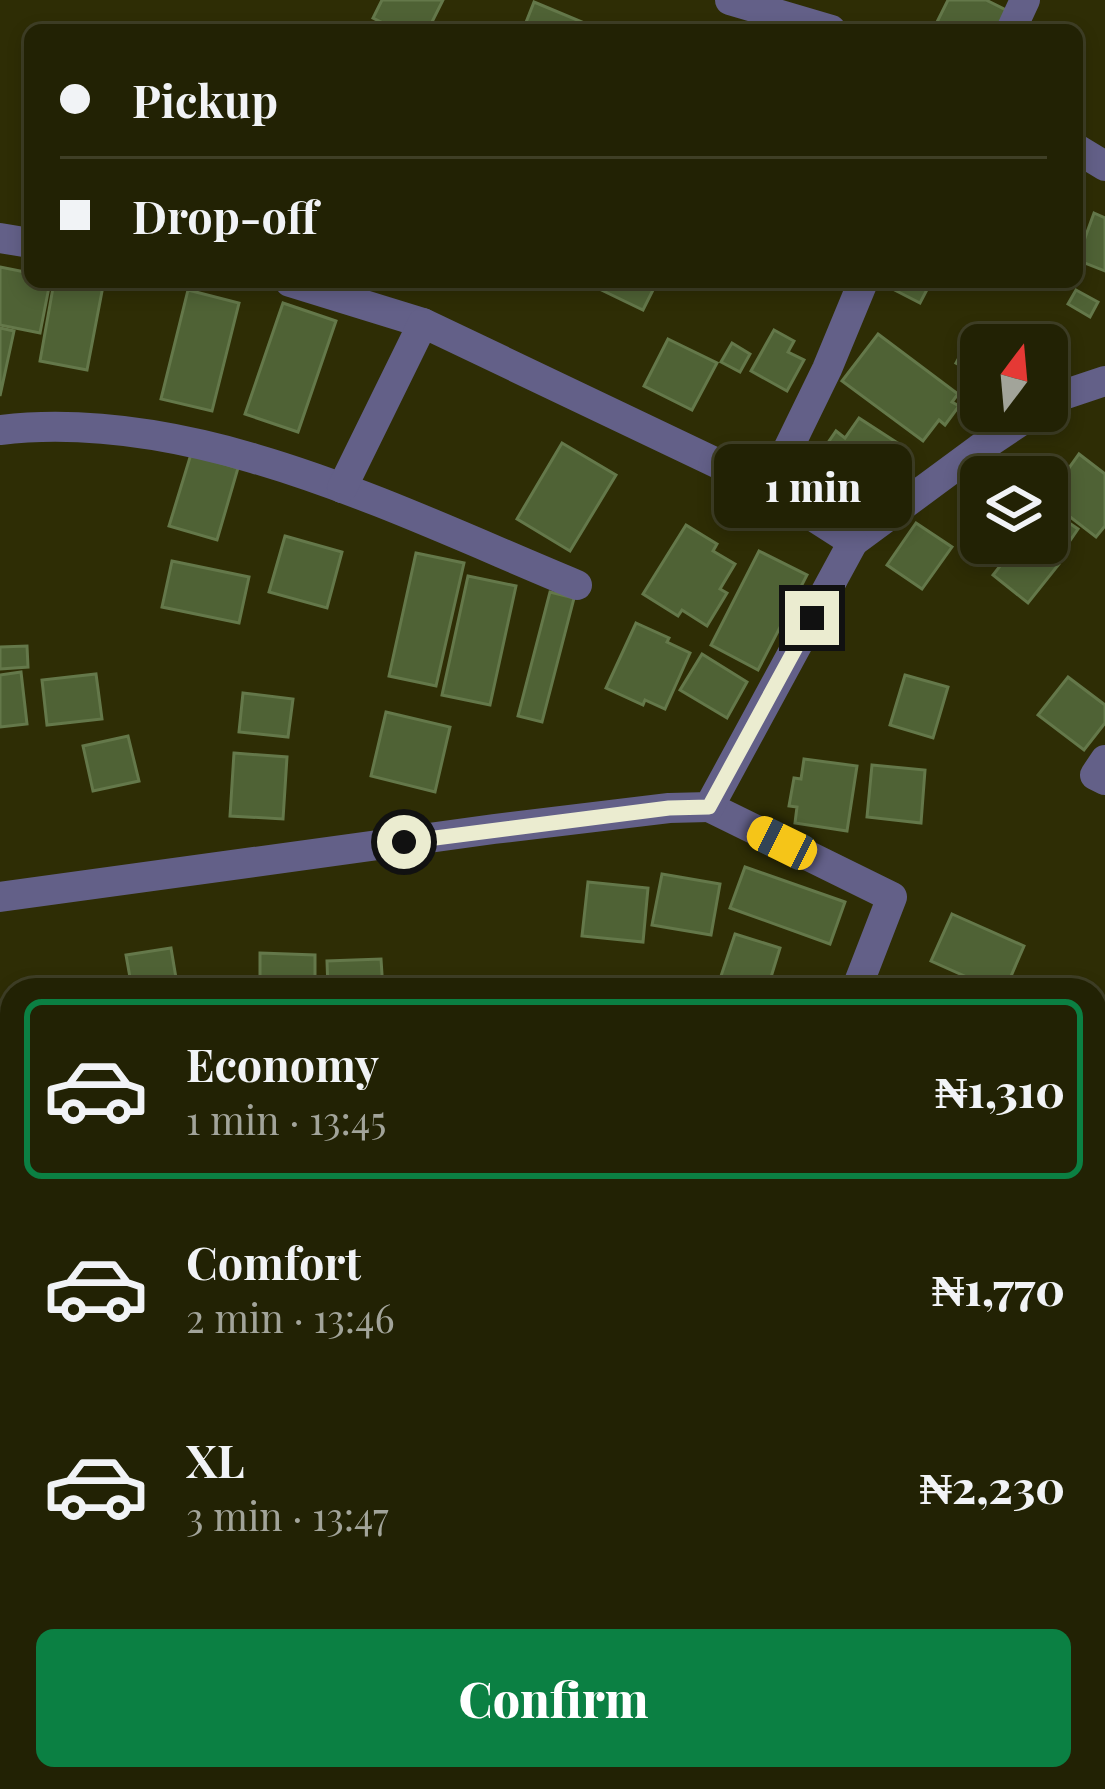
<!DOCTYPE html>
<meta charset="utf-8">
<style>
:root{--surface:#222204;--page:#2e2f13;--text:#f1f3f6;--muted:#a2a49a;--line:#3f3f26;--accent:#0b8043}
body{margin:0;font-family:"Playfair Display",serif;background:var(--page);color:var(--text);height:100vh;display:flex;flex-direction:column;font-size:45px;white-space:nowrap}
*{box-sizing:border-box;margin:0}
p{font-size:39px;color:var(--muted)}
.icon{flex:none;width:66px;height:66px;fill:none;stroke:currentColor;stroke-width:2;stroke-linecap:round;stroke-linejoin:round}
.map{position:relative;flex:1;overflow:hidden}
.details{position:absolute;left:0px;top:978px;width:1107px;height:813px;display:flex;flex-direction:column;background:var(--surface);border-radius:36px 36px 0 0;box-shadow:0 6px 18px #0003,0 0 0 3px var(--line)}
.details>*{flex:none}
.guide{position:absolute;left:24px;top:24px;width:1059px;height:264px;border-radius:18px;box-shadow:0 6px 18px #0003,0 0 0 3px var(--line);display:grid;align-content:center;height:264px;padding:0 36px;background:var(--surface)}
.needle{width:78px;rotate:16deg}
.fabs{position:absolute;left:960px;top:324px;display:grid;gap:24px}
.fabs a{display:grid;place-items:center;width:108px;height:108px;border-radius:18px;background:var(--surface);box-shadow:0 6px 18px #0003,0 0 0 3px var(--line);font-size:60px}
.end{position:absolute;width:54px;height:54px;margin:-27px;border:15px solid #ebecd0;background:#111;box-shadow:0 0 0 6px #111}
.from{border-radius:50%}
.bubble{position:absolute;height:84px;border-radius:18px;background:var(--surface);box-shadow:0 6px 18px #0003,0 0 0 3px var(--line);font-size:39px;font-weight:800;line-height:84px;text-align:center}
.car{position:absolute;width:36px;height:72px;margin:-36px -18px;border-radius:15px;box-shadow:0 0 9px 3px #0007;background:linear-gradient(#f5c518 24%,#345 0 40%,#f5c518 0 76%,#345 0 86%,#f5c518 0)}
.guide b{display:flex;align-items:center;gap:42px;height:114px;font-size:45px}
.guide b+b{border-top:3px solid var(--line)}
.guide i{width:30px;height:30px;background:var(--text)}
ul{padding:21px 0 0;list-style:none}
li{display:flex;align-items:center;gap:36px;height:180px;margin:0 24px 18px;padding:0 12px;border:6px solid transparent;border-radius:18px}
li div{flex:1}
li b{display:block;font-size:45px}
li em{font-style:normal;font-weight:800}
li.selected{border-color:var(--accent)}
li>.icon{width:108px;height:108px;stroke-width:1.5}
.primary-button{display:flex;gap:24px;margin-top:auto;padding:24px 36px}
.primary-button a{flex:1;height:138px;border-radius:18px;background:var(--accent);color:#fff;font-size:48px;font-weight:800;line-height:138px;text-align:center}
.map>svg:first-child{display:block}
</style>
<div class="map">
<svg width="1105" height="1789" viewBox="0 0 1105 1789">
<rect width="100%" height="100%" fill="#2e2d05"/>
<!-- building -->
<g fill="#4f6235" stroke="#64784a" stroke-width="3">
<polygon points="382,0 443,0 428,30 397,30 373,18"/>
<polygon points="948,0 986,0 1010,12 1001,30 933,30"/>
<polygon points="534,2 587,24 585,30 523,30"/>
<polygon points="1094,213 1105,218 1105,271 1077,260"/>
<polygon points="0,267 30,273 30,282 50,282 40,333 0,325"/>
<polygon points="54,282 80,282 103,286 87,370 40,361"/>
<polygon points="593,282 657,282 643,310 591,285"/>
<polygon points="879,282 931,282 920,303"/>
<polygon points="188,290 239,303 212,411 161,399"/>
<polygon points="1076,290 1098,302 1090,317 1068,304"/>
<polygon points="283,303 336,321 298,432 245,414"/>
<polygon points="0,328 14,331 0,396"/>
<polygon points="774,330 794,341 788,352 804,360 787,391 751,371"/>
<polygon points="972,333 995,345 981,345 979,375 956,363"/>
<polygon points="878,334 958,394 952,402 959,406 945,425 939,420 923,441 842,381"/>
<polygon points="668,339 717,363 692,410 644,386"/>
<polygon points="732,343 750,354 740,372 721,362"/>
<polygon points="859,418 899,444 850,515 814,491 824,478 810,469 836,431 845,438"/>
<polygon points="562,443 616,475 570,551 517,519"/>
<polygon points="191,454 238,468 217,540 169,526"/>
<polygon points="1079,454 1105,474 1105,526 1096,537 1047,499"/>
<polygon points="1047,508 1078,529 1065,548 1051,539 1047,543"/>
<polygon points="916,523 952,547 922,589 887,565"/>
<polygon points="686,525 717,544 713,551 735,564 720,589 727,593 707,626 682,610 678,616 643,594"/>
<polygon points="285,536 342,552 327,608 269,592"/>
<polygon points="1009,543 1016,546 1019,543 1033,543 1059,564 1028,603 993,575 1004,561 999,557"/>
<polygon points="759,551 807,575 758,670 711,645"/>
<polygon points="416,553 464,563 436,686 389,676"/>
<polygon points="172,561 249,577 239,623 162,607"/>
<polygon points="468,576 516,586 490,705 442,695"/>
<polygon points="550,592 574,598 542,722 518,716"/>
<polygon points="636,623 669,638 667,642 690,653 665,709 645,700 643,705 606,688"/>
<polygon points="27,646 28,667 0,669 0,647"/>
<polygon points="702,654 747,682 727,718 680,690"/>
<polygon points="21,672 27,724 0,727 0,675"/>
<polygon points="96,674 102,719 47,725 42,680"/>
<polygon points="905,675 948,687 933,738 890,725"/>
<polygon points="1068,677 1105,705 1105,723 1084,750 1038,715"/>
<polygon points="243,693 293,699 288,737 239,732"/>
<polygon points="386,712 450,727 435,792 371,776"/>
<polygon points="128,736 139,781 93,791 83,746"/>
<polygon points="234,753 287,757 283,819 230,816"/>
<polygon points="804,759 857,766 847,831 795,823 797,807 789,806 794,778 801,779"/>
<polygon points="872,765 925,770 921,823 867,817"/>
<polygon points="745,867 845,902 830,944 730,908"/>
<polygon points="662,874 720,884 711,935 652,925"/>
<polygon points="588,882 648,888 643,942 582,936"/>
<polygon points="952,914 1024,946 1005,990 996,990 931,961"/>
<polygon points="735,934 780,948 767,990 732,990 734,986 719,982"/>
<polygon points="171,948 178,990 120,990 120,985 131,983 126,955"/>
<polygon points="260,953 315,955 315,990 260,990"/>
<polygon points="381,959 383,990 328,990 327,961"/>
<polygon points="12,1005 12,1047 0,1049 0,1007"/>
<polygon points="1095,1317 1105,1322 1105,1381 1095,1402"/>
<polygon points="0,1705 12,1711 12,1759 0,1753"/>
<polygon points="607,1779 645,1779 637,1789 621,1789"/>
<polygon points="860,1779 881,1779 897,1789 854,1789"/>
<polygon points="926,1779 973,1779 966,1789 919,1789"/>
</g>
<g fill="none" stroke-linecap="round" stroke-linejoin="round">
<!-- minor -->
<g stroke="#636088" stroke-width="30">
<polyline points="730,0 831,30"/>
<polyline points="1011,30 1025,0"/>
<polyline points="1077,149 1105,166"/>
<polyline points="0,238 30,243"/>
<polyline points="290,282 423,323"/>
<polyline points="1047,403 1057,397 1105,381"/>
<path d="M0 430C196 407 400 512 577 585"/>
<polyline points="769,488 827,369 863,282"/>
<polyline points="853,542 979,449 1036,411"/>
<polyline points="1105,760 1095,775 1105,780"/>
<polyline points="709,807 892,897 856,990"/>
<polyline points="0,897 494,829 669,808 709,807 853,542 769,488 423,323 342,488"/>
<polyline points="1095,1162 1105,1166"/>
<polyline points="0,1454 12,1459"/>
<polyline points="568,1779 580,1789"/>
<polyline points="1077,1779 1098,1789"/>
</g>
</g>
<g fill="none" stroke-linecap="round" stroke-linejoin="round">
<!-- route -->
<polyline stroke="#ebecd0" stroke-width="15" points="404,842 669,808 709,807 812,618"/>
</g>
</svg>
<div class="fabs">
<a><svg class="needle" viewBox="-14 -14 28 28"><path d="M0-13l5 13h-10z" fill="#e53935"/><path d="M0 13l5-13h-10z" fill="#a2a49a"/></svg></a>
<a><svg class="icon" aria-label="layers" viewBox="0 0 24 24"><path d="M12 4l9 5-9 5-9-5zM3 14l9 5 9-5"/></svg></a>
</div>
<i class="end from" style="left:404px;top:842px"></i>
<i class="end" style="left:812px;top:618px"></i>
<div class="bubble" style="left:714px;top:444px;width:198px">1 min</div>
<i class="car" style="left:782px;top:843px;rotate:296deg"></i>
<div class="guide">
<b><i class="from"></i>Pickup</b>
<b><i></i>Drop-off</b>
</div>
<section class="details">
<ul>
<li class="selected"><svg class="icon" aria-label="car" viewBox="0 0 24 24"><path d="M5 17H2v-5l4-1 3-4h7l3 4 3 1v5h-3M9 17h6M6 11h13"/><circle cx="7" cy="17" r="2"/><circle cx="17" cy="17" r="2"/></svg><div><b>Economy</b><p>1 min · 13:45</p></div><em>₦1,310</em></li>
<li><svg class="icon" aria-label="car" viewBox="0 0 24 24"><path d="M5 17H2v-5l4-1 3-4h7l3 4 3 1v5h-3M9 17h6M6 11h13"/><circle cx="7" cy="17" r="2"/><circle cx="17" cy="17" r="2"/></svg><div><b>Comfort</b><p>2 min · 13:46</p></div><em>₦1,770</em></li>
<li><svg class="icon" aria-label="car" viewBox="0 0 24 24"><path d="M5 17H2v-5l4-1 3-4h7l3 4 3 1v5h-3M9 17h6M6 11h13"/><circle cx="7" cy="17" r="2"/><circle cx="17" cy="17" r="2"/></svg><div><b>XL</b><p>3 min · 13:47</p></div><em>₦2,230</em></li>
</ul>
<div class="primary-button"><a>Confirm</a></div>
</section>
</div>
